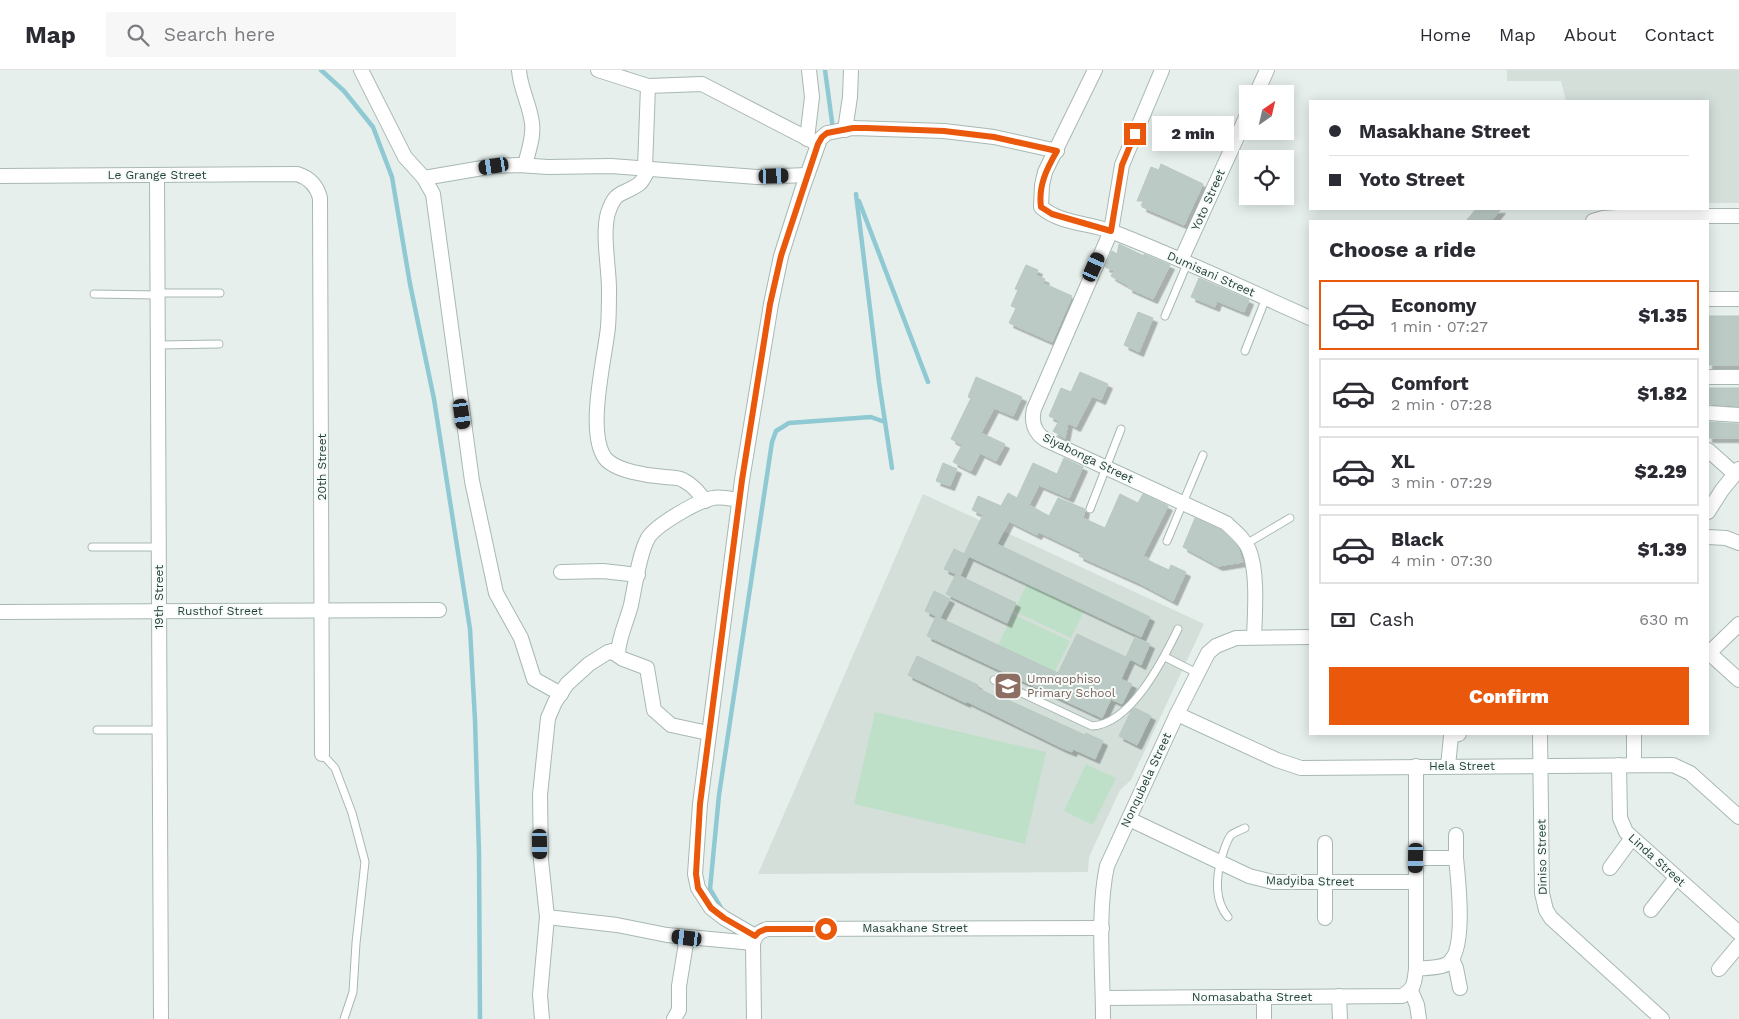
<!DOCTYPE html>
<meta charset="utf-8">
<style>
:root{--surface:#fff;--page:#f7f7f7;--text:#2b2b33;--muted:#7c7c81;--line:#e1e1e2;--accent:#ea580c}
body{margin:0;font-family:"Work Sans",sans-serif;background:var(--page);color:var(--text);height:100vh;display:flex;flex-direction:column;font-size:19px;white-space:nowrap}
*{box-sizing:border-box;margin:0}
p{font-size:16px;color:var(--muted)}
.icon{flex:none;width:28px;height:28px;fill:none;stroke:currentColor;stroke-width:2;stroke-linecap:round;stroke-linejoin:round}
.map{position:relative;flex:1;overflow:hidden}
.details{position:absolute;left:1309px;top:150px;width:400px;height:515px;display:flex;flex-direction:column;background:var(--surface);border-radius:0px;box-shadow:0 2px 12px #0003}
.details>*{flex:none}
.hud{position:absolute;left:1309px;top:30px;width:400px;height:110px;border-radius:0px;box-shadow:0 2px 12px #0003;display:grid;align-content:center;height:110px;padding:0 20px;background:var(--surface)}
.needle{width:32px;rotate:34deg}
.fabs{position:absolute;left:1239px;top:15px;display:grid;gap:10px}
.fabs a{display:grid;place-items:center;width:55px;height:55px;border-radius:0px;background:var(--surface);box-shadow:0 2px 12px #0003;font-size:25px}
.end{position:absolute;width:22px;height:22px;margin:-11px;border:6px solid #ea580c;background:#fff;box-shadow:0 0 0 2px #fff}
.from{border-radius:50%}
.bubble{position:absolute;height:35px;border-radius:0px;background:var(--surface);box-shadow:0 2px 12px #0003;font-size:16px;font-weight:800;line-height:35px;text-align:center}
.car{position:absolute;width:15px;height:30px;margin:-15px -8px;border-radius:6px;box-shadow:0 0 4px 1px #0007;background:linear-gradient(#222 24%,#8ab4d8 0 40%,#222 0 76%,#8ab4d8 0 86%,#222 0)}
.hud b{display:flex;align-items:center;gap:18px;height:48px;font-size:19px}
.hud b+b{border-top:1px solid var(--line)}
.hud i{width:12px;height:12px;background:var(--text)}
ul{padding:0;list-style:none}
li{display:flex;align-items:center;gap:15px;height:70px;margin:0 10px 8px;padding:0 10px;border:2px solid var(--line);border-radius:0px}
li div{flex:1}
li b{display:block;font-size:19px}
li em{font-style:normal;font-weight:800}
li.on{border-color:var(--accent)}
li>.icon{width:45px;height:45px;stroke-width:1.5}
h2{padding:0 20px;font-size:22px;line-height:60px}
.pay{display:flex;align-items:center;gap:12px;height:55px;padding:0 20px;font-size:19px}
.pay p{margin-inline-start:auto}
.button{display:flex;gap:10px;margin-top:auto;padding:10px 20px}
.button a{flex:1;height:58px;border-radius:0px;background:var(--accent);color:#fff;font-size:20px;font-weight:800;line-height:58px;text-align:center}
header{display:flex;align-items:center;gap:30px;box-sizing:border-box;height:70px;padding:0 25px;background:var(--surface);border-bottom:1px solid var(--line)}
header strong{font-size:24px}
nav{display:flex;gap:28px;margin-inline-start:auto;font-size:18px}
.search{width:350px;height:45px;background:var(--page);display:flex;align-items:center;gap:12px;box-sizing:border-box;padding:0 18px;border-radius:0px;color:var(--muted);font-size:19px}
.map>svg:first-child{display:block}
</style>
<header>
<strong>Map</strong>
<div class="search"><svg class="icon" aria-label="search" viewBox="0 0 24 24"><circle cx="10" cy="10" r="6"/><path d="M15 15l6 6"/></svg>Search here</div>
<nav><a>Home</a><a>Map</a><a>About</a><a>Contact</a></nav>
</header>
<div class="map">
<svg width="1739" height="949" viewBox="0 0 1739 949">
<defs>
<filter id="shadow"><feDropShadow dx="4.5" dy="4.5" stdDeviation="0" flood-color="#0004"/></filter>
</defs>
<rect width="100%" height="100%" fill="#e6efeb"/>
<!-- built -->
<g fill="#d4dfda">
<polygon points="1507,0 1739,0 1739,133 1708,133 1708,31 1566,31 1561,11 1507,11"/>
<polygon points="923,424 1204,554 1131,710 1120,720 1089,787 1088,802 758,804"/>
</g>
<!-- green -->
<g fill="#bfe0c8">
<polygon points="1027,514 1084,541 1071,568 1014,541"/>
<polygon points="1013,544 1070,571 1055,601 998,575"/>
<polygon points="875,642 1046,682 1025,774 854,734"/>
<polygon points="1086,694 1116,708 1093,755 1064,741"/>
</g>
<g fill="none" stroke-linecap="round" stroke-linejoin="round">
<!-- stream -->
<g stroke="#8ec9d4" stroke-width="4.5">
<polyline points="321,0 344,21 373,57 392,107 410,214 434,329 470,559 475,650 479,783 480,949"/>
<polyline points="825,0 833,59"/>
<polyline points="856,124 879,312 892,398"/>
<polyline points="859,131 928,312"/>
<polyline points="721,838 710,819 719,725 772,372 776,361 789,353 871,347 882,351 885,351"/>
</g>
</g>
<!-- building -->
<g fill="#bbcac4" stroke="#b8c9c2" filter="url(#shadow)">
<polygon points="1161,94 1203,114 1184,155 1142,137 1144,131 1137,131 1151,97 1159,100"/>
<polygon points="1476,139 1501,139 1491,151 1466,151"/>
<polygon points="1119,174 1144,186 1144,184 1170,195 1153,229 1128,218 1129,216 1111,206 1114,201 1105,197 1112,181 1117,184"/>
<polygon points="1026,195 1038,200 1036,205 1045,209 1043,213 1072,226 1052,272 1009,253 1016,238 1011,236 1018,220 1015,219"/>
<polygon points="1199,208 1249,230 1244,242 1217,231 1215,237 1191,227"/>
<polygon points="1138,242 1153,248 1139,282 1124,275"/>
<rect x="1708" y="246" width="31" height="49"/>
<polygon points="1080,302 1108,314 1101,330 1092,326 1076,357 1068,353 1065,368 1053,361 1059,351 1049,346 1061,318 1071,322"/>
<polygon points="976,307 1022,327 1013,346 994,338 981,363 1005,374 996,391 980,383 971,401 953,392 962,375 951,369 971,328 968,327"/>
<polygon points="1708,318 1739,318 1739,336 1708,334"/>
<polygon points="1708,352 1739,354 1739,368 1708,368"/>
<polygon points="1064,388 1083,397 1069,428 1039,415 1029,435 1049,446 1058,428 1085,439 1083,448 1105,458 1120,424 1138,433 1143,424 1168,436 1143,486 1148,488 1147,490 1169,500 1171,495 1186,502 1173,531 1139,513 1079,486 1081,482 1039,462 1037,465 1009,451 997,474 1150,547 1141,567 964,484 983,445 972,440 978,426 1001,436 1008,423 1017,428 1033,393 1057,404"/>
<polygon points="943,393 957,399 950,416 936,411"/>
<polygon points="1195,448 1221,460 1238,477 1243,492 1218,496 1183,477"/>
<polygon points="954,479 969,486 960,506 1016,533 1007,553 946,524 956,504 944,499"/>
<polygon points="934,521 950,529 940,548 1058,603 1077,564 1126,587 1135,567 1150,574 1141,595 1130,589 1121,609 1132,614 1122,634 1111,629 1102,648 927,566 936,546 925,541"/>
<polygon points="917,586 978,615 977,618 998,628 999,626 1085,665 1086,663 1103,671 1095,689 1073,679 1072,682 1062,678 966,631 966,633 908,605"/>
<polygon points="1135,638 1151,646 1137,675 1119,666 1131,641"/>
</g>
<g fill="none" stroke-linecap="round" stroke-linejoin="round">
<defs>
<g id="lane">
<polyline points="157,223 220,223"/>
<polyline points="94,224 157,225"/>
<polyline points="1165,246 1187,194"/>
<polyline points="158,275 219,274"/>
<polyline points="1245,281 1266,228"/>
<polyline points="1090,439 1121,359"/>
<polyline points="1167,471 1203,385"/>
<polyline points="1246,474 1290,448"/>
<polyline points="92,477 159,477"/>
<polyline points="1165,587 1197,603"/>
<path d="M994 610 1092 656C1131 654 1163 590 1178 559"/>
<polyline points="97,660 160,660"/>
<polyline points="322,684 335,698 352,743 365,792 356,873 353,922 344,949"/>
<path d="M1228 847C1213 829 1216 805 1223 783 1225 777 1227 770 1231 765 1235 762 1241 760 1245 758"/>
</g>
<g id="street">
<polyline points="361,0 405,87 424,108 433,124 472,411 496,523 521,568 534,609 561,624"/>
<path d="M519 0C520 18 530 35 532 53 534 68 528 81 525 95"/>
<polyline points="598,0 648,16 702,14 818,74"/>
<path d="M1095 0 1045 102 1042 115 1041 137C1060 154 1091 153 1113 162 1180 188 1245 219 1310 248"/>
<path d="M1162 0 1122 95 1111 161 1034 339C1031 351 1034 363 1046 370L1226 453C1234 461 1245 469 1249 480 1258 502 1255 542 1254 567"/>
<polyline points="1256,24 1267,0"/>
<polyline points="845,60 850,27 851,0"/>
<polyline points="807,69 812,27 809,0"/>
<polyline points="645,98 648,16"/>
<path d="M649 98C646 103 644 110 639 114 622 126 616 119 608 143 602 163 609 198 609 219 609 231 609 245 608 257 605 288 586 361 605 388 615 401 649 406 665 407 671 408 678 407 683 410 693 415 699 423 705 431"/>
<polyline points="157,105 161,949"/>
<path d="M0 106 297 104C310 108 317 116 320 128L322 684"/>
<polyline points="424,108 494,96 518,95 548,97 611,96 757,107 807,105"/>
<polyline points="1593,151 1603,148 1633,146 1739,146"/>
<polyline points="1181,190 1248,43"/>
<polyline points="1708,229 1739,229"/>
<polyline points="1708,307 1739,307"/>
<polyline points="1708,343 1739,345"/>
<polyline points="1708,380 1735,404"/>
<polyline points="1708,442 1722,420 1739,399"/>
<polyline points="1708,467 1726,468 1739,473"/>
<polyline points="561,502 603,501 638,505"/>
<polyline points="0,542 439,540"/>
<polyline points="611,581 623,589 647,598 654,640 671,655 708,663"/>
<polyline points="1708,582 1739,610"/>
<polyline points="1709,583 1739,554"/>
<polyline points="1177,644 1277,690 1301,698 1673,695 1690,703 1739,747"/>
<polyline points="1540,664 1542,823 1546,840 1551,848 1662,949"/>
<polyline points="1634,664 1634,695"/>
<polyline points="1619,695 1620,748 1626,762 1739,863"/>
<polyline points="1448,696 1451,666 1459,664"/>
<polyline points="1129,749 1249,806 1273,812 1416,812"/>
<polyline points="1456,765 1456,788"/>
<polyline points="1610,798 1632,768"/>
<polyline points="1651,840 1676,808"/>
<polyline points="547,847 617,855 667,865 753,873"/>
<polyline points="1325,848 1325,773"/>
<polyline points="755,866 724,848 711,838 698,818 695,804 700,734 742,410 771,234 781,186 802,120 820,69 827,63 853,58 944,61 994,67 1057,81"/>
<polyline points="1452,889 1456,898 1460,918"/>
<path d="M1416 899C1424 898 1441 898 1447 894 1467 883 1458 808 1456 788H1416"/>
<polyline points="1719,899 1739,875"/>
<polyline points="1411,921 1417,935 1419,949"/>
<polyline points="1339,926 1340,949"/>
<path d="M1103 928 1402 926C1415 918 1414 914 1416 899V696"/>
<path d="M542 949 540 925 547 847 541 790 540 725 548 648 555 632 567 614 589 594 608 582 618 583C619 566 627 551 631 535 635 516 639 484 648 468 656 455 697 431 713 428 721 426 731 429 739 430"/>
<polyline points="674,949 679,940 679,916 687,867"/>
<path d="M754 949 753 873C756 865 758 862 767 859L1102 858"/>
<path d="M1103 949C1103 901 1097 842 1107 796L1177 644 1208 583 1216 576 1236 568 1310 567"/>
<polyline points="1264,949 1264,927"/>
</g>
</defs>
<!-- lane casing -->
<use href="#lane" stroke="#a8b8b2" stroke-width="9"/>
<!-- street casing -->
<use href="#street" stroke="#a8b8b2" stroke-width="16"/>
<!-- lane -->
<use href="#lane" stroke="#fff" stroke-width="7"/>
<!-- street -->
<use href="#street" stroke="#fff" stroke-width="14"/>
</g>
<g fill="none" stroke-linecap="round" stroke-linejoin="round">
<!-- route -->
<path stroke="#ea580c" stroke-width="6" d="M826 859H766L759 862 755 866 724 848 711 838 698 818 696 804 700 734 742 410 770 234 781 186 818 74 822 67 827 63 853 58H867L944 61 994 67 1057 81C1047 98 1038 116 1041 137L1052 144 1111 161 1122 95 1135 64"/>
</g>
<!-- icons -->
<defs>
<symbol id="school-square" viewBox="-11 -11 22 22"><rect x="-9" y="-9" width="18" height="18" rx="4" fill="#8d6e63" stroke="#f7fbf9"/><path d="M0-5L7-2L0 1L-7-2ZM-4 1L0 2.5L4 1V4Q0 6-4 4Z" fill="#fff"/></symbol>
</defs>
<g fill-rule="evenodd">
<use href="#school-square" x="992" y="600" width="32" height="32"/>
</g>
<g text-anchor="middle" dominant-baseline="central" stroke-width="4" stroke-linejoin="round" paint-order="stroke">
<!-- street labels -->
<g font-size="12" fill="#24423a" stroke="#f7fbf9">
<text x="157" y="105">Le Grange Street</text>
<text transform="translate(1208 130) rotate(-66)">Yoto Street</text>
<text transform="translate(1211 204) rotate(24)">Dumisani Street</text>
<text transform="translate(1088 388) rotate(26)">Siyabonga Street</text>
<text transform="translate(322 397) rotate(-90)">20th Street</text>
<text transform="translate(159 527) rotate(-90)">19th Street</text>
<text x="220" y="541">Rusthof Street</text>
<text x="1462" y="696">Hela Street</text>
<text transform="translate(1146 710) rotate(-65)">Nonqubela Street</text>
<text transform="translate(1542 787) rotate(-91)">Diniso Street</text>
<text transform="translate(1657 790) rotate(42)">Linda Street</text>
<text transform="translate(1310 811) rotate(1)">Madyiba Street</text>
<text x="915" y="858">Masakhane Street</text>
<text x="1252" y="927">Nomasabatha Street</text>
</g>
<!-- education labels -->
<g font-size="12" fill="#785e54" stroke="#f7fbf9" text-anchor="start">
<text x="1027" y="609">Umnqophiso<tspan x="1027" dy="14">Primary School</tspan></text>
</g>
</g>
</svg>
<div class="fabs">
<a><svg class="needle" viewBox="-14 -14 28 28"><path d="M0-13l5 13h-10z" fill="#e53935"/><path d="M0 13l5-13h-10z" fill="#7c7c81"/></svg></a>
<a><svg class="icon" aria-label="locate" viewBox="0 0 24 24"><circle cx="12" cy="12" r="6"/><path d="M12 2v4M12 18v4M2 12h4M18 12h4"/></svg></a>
</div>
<i class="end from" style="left:826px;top:859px"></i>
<i class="end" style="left:1135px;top:64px"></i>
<div class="bubble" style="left:1152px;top:46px;width:82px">2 min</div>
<i class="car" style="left:494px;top:96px;rotate:261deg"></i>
<i class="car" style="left:774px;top:106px;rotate:88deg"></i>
<i class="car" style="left:1094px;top:197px;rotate:24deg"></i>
<i class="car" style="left:462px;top:344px;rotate:172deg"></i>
<i class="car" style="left:540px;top:774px;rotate:179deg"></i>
<i class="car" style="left:1416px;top:788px;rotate:181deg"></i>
<i class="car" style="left:687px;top:868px;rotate:277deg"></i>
<div class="hud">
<b><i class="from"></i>Masakhane Street</b>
<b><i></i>Yoto Street</b>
</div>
<section class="details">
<h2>Choose a ride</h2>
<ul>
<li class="on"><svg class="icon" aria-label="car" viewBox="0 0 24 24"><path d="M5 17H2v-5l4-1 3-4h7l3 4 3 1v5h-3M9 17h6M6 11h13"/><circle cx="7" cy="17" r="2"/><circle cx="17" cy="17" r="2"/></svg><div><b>Economy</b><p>1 min · 07:27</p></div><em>$1.35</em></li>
<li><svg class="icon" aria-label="car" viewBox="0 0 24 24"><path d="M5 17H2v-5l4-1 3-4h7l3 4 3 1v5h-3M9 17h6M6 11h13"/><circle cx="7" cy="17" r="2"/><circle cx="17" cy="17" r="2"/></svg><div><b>Comfort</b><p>2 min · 07:28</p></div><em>$1.82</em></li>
<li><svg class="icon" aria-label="car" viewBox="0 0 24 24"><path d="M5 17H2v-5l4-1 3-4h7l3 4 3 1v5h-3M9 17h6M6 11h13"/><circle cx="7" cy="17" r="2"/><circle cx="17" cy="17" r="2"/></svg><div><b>XL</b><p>3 min · 07:29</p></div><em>$2.29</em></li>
<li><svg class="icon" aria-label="car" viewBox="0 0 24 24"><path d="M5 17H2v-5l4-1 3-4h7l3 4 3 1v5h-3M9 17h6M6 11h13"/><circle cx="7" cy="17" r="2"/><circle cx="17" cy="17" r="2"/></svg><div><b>Black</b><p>4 min · 07:30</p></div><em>$1.39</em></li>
</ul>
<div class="pay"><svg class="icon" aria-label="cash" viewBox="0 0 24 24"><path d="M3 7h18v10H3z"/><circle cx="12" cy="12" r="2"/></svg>Cash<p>630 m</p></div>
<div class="button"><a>Confirm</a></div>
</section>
</div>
